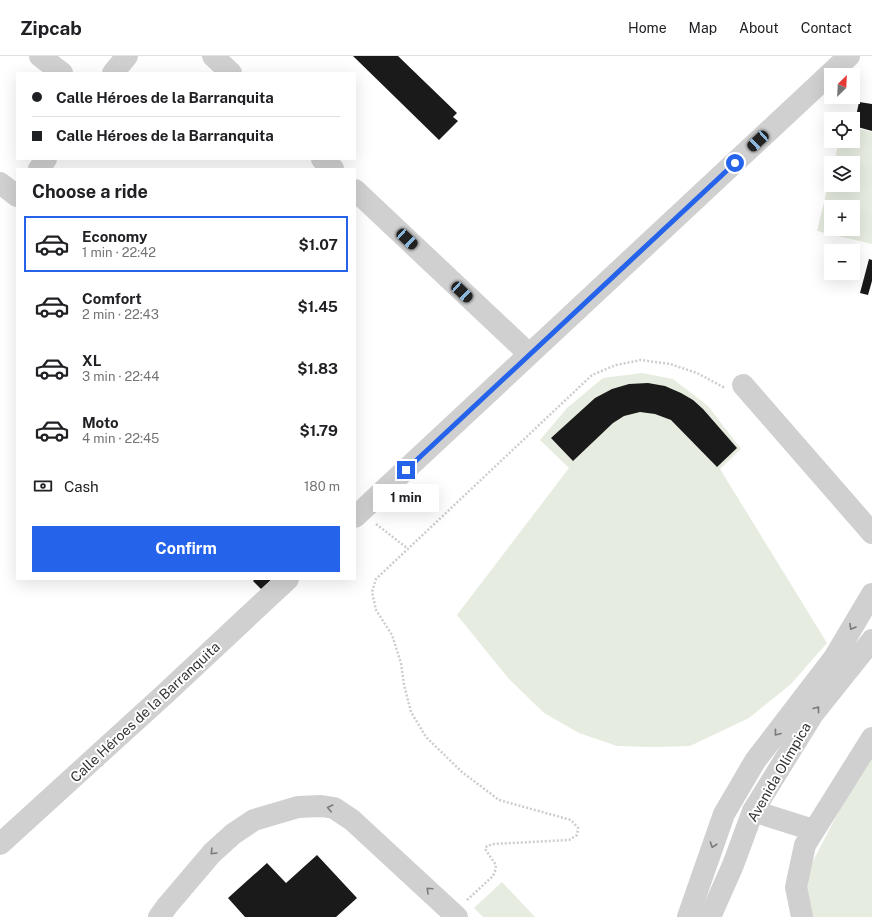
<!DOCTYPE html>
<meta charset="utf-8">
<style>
:root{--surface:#fff;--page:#f6f6f6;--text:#202124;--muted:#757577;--line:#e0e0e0;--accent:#2563eb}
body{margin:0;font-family:"Public Sans",sans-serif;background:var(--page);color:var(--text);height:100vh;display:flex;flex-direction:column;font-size:15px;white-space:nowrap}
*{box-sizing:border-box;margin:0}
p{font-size:13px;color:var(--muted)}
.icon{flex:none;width:22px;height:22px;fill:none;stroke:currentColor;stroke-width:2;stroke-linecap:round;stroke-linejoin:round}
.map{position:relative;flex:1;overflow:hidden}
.details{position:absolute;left:16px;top:112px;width:340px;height:412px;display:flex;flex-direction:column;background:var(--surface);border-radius:0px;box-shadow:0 4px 16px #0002}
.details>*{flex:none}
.top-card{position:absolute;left:16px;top:16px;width:340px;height:88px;border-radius:0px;box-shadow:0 4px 16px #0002;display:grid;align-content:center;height:88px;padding:0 16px;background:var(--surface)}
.needle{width:26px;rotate:24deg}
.fabs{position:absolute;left:824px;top:12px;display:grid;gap:8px}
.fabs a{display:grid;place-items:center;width:36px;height:36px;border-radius:0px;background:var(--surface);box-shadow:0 4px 16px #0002;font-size:20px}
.end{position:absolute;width:18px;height:18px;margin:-9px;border:5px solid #2563eb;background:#fff;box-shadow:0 0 0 2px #fff}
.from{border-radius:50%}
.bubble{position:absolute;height:28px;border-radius:0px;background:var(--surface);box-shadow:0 4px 16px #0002;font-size:13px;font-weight:700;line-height:28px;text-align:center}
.car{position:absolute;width:12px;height:24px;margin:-12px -6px;border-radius:5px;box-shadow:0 0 3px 1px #0007;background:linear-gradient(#222 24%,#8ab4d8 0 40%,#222 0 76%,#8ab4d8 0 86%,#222 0)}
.top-card b{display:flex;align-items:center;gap:14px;height:38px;font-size:15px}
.top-card b+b{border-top:1px solid var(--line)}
.top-card i{width:10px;height:10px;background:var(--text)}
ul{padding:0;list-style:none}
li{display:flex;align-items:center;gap:12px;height:56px;margin:0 8px 6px;padding:0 8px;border:2px solid transparent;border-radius:0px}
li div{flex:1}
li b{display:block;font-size:15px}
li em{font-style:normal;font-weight:700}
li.current{border-color:var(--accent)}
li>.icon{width:36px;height:36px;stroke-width:1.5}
h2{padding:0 16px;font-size:18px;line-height:48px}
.pay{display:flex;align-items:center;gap:10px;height:44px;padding:0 16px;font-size:15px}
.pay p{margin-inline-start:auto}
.cta{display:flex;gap:8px;margin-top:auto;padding:8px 16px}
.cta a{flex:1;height:46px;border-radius:0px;background:var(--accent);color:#fff;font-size:16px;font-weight:700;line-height:46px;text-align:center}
header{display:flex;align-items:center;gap:24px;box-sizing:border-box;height:56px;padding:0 20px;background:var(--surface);border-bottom:1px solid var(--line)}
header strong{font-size:19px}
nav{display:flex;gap:22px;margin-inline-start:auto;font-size:14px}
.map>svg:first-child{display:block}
</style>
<header>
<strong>Zipcab</strong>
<nav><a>Home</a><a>Map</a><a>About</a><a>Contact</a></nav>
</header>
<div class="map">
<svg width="872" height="861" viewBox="0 0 872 861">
<rect width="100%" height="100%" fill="#fff"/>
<!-- green -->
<g fill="#e6ecdf" fill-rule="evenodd">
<path d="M853 71 872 76V188L817 175 831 118V129H853V107H834L839 85H853ZM831 151H853V173H831Z"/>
<polygon points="642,317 673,323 708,350 741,393 720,413 827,587 791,628 749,662 690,690 653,691 617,690 579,677 544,657 509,623 457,559 569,412 540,384 567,352 603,322"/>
<polygon points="872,691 872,861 803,861 803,839 811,809"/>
<polygon points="502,826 535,861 483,861 474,852"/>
</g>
<!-- building -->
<g fill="#1a1a1a">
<polygon points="353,0 398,0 457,57 453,61 458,65 439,84"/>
<polygon points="859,46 872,48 872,75 854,70"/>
<polygon points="869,203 872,204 872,225 868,239 860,237"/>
<polygon points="648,327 665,330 681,337 693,344 703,353 737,392 717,411 671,364 655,358 640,356 624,360 613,367 573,405 551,382 595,342 612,333 629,328"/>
<polygon points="255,523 272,523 261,533 253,525"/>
<polygon points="317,799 357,842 336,861 245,861 228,842 267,807 286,827"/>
</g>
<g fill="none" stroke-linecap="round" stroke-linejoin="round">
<!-- path -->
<g stroke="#cdcdcd" stroke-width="2.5" stroke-dasharray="2 2" stroke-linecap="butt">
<polyline points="376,468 407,492"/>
<polyline points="467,844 493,820 495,815 496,809 485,793 487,790 493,788 569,784 577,779 578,772 571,764 499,744 462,716 426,681 411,656 404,629 401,607 392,579 376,554 372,536 376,523 592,319 616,309 641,304 670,308 697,317 725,332"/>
</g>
<!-- minor -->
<g stroke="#d0d0d0" stroke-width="22">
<polyline points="40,0 62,17"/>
<polyline points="213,0 231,17"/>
<polyline points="113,17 127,0"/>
<polyline points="322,103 333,113"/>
<polyline points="39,113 46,103"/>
<polyline points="0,127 17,140"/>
<polyline points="355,134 529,298"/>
<polyline points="743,329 872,477"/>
<polyline points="355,461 849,0"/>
<polyline points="753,755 813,774"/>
<polyline points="0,788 166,637 288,523"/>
<polyline points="159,861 167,850 212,797 233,778 254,764 298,751 321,750 334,752 352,764 457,861"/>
<polyline points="688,861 724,758 755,705 834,602 872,538"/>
<polyline points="710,861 733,809 753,755 813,658 872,584"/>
<polyline points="802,861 796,831 805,789 872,682"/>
</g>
</g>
<!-- one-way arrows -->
<defs><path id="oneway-chevron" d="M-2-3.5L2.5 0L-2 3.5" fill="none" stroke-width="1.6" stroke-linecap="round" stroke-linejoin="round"/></defs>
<g stroke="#7a7a7a">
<use href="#oneway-chevron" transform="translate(852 571) rotate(120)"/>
<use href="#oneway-chevron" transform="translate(817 653) rotate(-52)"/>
<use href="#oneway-chevron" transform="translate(777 677) rotate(128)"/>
<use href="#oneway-chevron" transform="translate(330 752) rotate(-167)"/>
<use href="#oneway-chevron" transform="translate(713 789) rotate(109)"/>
<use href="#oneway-chevron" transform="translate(213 796) rotate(134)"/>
<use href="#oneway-chevron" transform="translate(429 834) rotate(-137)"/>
</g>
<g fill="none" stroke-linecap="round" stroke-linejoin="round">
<!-- route -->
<polyline stroke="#2563eb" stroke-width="5" points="406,414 735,107"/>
</g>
<g text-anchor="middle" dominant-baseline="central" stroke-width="4" stroke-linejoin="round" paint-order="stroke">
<!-- street labels -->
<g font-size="14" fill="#333" stroke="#fff">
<text transform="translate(145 656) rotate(-43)">Calle Héroes de la Barranquita</text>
<text transform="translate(779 716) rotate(-60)">Avenida Olímpica</text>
</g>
</g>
</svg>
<div class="fabs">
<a><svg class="needle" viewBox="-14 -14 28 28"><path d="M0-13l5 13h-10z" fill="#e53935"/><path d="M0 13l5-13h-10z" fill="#757577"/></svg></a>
<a><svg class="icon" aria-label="locate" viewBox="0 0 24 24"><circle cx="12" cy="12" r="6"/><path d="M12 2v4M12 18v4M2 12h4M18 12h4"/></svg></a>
<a><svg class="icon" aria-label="layers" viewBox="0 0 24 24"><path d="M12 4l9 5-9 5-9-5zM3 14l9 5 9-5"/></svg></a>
<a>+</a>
<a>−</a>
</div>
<i class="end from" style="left:735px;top:107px"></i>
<i class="end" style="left:406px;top:414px"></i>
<div class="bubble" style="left:373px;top:428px;width:66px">1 min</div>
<i class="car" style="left:758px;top:85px;rotate:227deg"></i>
<i class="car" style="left:407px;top:183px;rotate:133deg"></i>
<i class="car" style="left:462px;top:236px;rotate:133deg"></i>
<div class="top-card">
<b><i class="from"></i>Calle Héroes de la Barranquita</b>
<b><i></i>Calle Héroes de la Barranquita</b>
</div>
<section class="details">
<h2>Choose a ride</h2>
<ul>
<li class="current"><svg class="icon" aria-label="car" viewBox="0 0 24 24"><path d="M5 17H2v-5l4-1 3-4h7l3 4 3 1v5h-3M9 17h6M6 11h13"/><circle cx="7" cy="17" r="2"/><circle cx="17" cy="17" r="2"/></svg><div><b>Economy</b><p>1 min · 22:42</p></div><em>$1.07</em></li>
<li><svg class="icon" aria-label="car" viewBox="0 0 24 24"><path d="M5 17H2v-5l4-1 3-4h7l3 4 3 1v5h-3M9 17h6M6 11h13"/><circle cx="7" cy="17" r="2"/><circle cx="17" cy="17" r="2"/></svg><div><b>Comfort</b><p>2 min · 22:43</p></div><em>$1.45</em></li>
<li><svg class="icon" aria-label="car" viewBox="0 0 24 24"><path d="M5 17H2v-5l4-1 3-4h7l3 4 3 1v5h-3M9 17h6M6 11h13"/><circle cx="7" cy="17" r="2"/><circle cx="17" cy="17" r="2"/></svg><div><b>XL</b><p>3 min · 22:44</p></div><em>$1.83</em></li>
<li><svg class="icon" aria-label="car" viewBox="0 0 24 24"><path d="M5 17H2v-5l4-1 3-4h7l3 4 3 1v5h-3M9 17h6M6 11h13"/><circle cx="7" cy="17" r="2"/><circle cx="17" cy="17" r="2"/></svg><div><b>Moto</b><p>4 min · 22:45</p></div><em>$1.79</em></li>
</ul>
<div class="pay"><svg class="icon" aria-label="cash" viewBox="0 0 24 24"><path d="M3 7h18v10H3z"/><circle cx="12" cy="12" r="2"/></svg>Cash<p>180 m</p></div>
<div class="cta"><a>Confirm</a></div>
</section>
</div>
